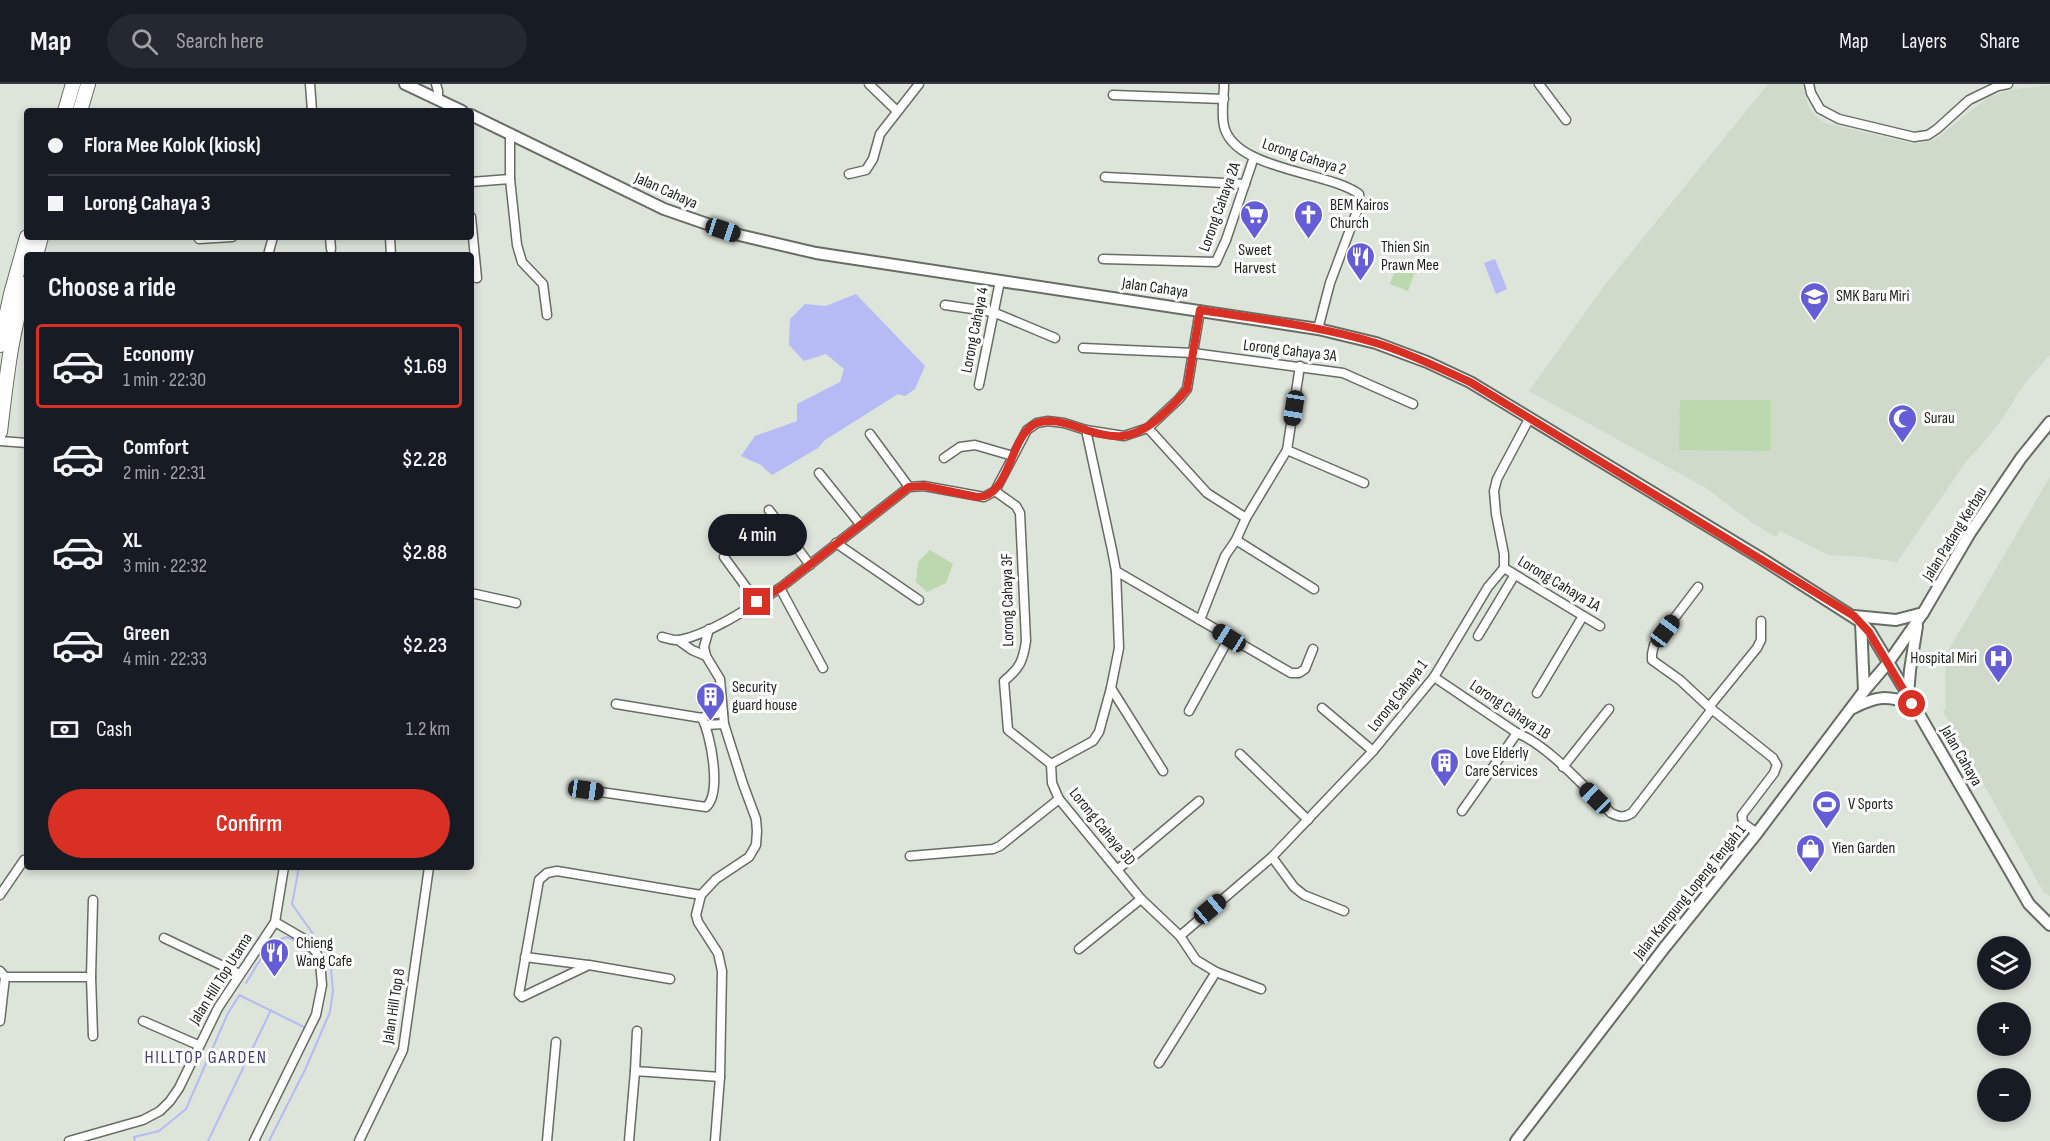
<!DOCTYPE html>
<meta charset="utf-8">
<style>
:root{--surface:#171b24;--page:#242831;--text:#f1f3f6;--muted:#9ea1a6;--line:#363941;--accent:#d93025}
body{margin:0;font-family:"Sofia Sans Condensed",sans-serif;background:var(--page);color:var(--text);height:100vh;display:flex;flex-direction:column;font-size:22px;white-space:nowrap}
*{box-sizing:border-box;margin:0}
p{font-size:20px;color:var(--muted)}
.icon{flex:none;width:33px;height:33px;fill:none;stroke:currentColor;stroke-width:2;stroke-linecap:round;stroke-linejoin:round}
.map{position:relative;flex:1;overflow:hidden}
.panel{position:absolute;left:24px;top:168px;width:450px;height:618px;display:flex;flex-direction:column;background:var(--surface);border-radius:6px;box-shadow:0 3px 9px #0003}
.panel>*{flex:none}
.top-card{position:absolute;left:24px;top:24px;width:450px;height:132px;border-radius:6px;box-shadow:0 3px 9px #0003;display:grid;align-content:center;height:132px;padding:0 24px;background:var(--surface)}
.fabs{position:absolute;left:1977px;top:852px;display:grid;gap:12px}
.fabs a{display:grid;place-items:center;width:54px;height:54px;border-radius:50%;background:var(--surface);box-shadow:0 3px 9px #0003;font-size:30px}
.end{position:absolute;width:27px;height:27px;margin:-14px;border:8px solid #d93025;background:#fff;box-shadow:0 0 0 3px #fff}
.from{border-radius:50%}
.bubble{position:absolute;height:42px;border-radius:21px;background:var(--surface);box-shadow:0 3px 9px #0003;font-size:20px;font-weight:600;line-height:42px;text-align:center}
.car{position:absolute;width:18px;height:36px;margin:-18px -9px;border-radius:8px;box-shadow:0 0 4px 2px #0007;background:linear-gradient(#222 24%,#8ab4d8 0 40%,#222 0 76%,#8ab4d8 0 86%,#222 0)}
.top-card b{display:flex;align-items:center;gap:21px;height:57px;font-size:22px}
.top-card b+b{border-top:2px solid var(--line)}
.top-card i{width:15px;height:15px;background:var(--text)}
ul{padding:0;list-style:none}
li{display:flex;align-items:center;gap:18px;height:84px;margin:0 12px 9px;padding:0 12px;border:3px solid transparent;border-radius:6px}
li div{flex:1}
li b{display:block;font-size:22px}
li em{font-style:normal;font-weight:600}
li.active{border-color:var(--accent)}
li>.icon{width:54px;height:54px;stroke-width:1.5}
h2{padding:0 24px;font-size:27px;line-height:72px}
.pay{display:flex;align-items:center;gap:15px;height:66px;padding:0 24px;font-size:22px}
.pay p{margin-inline-start:auto}
.primary-button{display:flex;gap:12px;margin-top:auto;padding:12px 24px}
.primary-button a{flex:1;height:69px;border-radius:36px;background:var(--accent);color:#fff;font-size:24px;font-weight:600;line-height:69px;text-align:center}
header{display:flex;align-items:center;gap:36px;box-sizing:border-box;height:84px;padding:0 30px;background:var(--surface);border-bottom:2px solid var(--line)}
header strong{font-size:28px}
nav{display:flex;gap:33px;margin-inline-start:auto;font-size:21px}
.search{width:420px;height:54px;background:var(--page);display:flex;align-items:center;gap:15px;box-sizing:border-box;padding:0 21px;border-radius:33px;color:var(--muted);font-size:22px}
.map>svg:first-child{display:block}
</style>
<header>
<strong>Map</strong>
<div class="search"><svg class="icon" aria-label="search" viewBox="0 0 24 24"><circle cx="10" cy="10" r="6"/><path d="M15 15l6 6"/></svg>Search here</div>
<nav><a>Map</a><a>Layers</a><a>Share</a></nav>
</header>
<div class="map">
<svg width="2050" height="1057" viewBox="0 0 2050 1057">
<rect width="100%" height="100%" fill="#dde4da"/>
<!-- built -->
<g fill="#cfdaca">
<polygon points="1768,0 1802,0 1808,21 1815,32 1825,39 1910,59 1921,59 1933,56 1941,51 1987,14 2009,6 2050,1 2050,271 2024,300 2002,335 1985,357 1967,376 1897,478 1864,473 1828,471 1780,447 1776,453 1754,440 1706,404 1529,307 1604,202"/>
<polygon points="2050,393 2050,812 2044,809 1943,627 1946,625 1945,572"/>
</g>
<!-- green -->
<g fill="#bcd8af">
<polygon points="1397,181 1415,187 1408,207 1390,200"/>
<polygon points="1680,316 1771,316 1771,367 1679,366"/>
<polygon points="930,466 953,480 946,499 927,508 916,498 918,478"/>
</g>
<!-- water -->
<g fill="#b6baf5">
<polygon points="1495,175 1507,205 1496,210 1484,179"/>
<polygon points="856,210 925,282 915,305 905,312 898,310 825,356 818,364 772,391 761,381 741,372 755,352 797,337 797,320 840,298 844,285 826,270 804,277 789,261 790,235 805,220 826,222"/>
</g>
<g fill="none" stroke-linecap="round" stroke-linejoin="round">
<!-- stream -->
<g stroke="#b6baf5" stroke-width="2">
<path d="M246 899C257 882 266 860 286 853 301 857 311 870 316 883"/>
<polyline points="239,911 306,944"/>
<polyline points="135,1057 134,1053 159,1047 186,1025 228,929 239,912"/>
<polyline points="208,1057 271,926"/>
<polyline points="269,1057 305,986 330,928 333,907 330,874 292,820 299,783"/>
</g>
<defs>
<g id="minor">
<polyline points="310,0 312,27"/>
<polyline points="436,0 438,7 438,16"/>
<polyline points="869,0 897,27"/>
<path d="M1224 0C1224 13 1221 29 1224 42 1234 86 1327 87 1359 110L1360 119 1330 199 1318 245"/>
<polyline points="1539,0 1566,36"/>
<polyline points="1809,0 1811,9 1820,25 1839,35 1914,53 1928,51 1937,45 1969,16 1998,2 2008,0"/>
<polyline points="1113,11 1224,15"/>
<polyline points="510,49 510,95 517,161 522,178 543,200 547,231"/>
<polyline points="849,90 866,86 873,75 880,50 919,0"/>
<polyline points="1105,93 1245,100"/>
<polyline points="471,98 510,95"/>
<polyline points="471,133 477,194"/>
<polyline points="330,153 331,165"/>
<polyline points="390,153 391,171"/>
<polyline points="199,155 232,153"/>
<polyline points="268,171 273,153"/>
<polyline points="1103,175 1216,178 1226,156 1254,73"/>
<polyline points="945,221 993,228 1055,254"/>
<polyline points="1083,264 1193,269 1343,289 1413,320"/>
<polyline points="979,301 1000,197"/>
<polyline points="1148,344 1207,409 1246,434 1236,456 1225,472 1200,536"/>
<polyline points="1086,346 1112,466 1116,487 1119,564 1111,604 1099,648 1093,657 1051,680 1052,699 1059,715 1141,815 1180,852 1196,876 1216,888 1261,905"/>
<polyline points="870,350 909,403"/>
<polyline points="0,357 27,359"/>
<polyline points="1287,366 1364,399"/>
<polyline points="944,374 960,363 975,361 1013,372"/>
<polyline points="819,389 860,440"/>
<path d="M995 407 1016 422 1020 429 1026 557C1023 577 1020 584 1004 597L1008 646 1051 680"/>
<polyline points="769,426 810,481"/>
<polyline points="1246,434 1287,366 1300,282"/>
<polyline points="1236,456 1314,505"/>
<polyline points="836,459 919,516"/>
<polyline points="724,473 757,518"/>
<polyline points="1504,484 1600,542"/>
<polyline points="1116,487 1291,589 1299,589 1305,585 1313,565"/>
<polyline points="1698,503 1654,561 1652,570 1652,576 1680,596 1709,623 1773,674 1777,681 1774,689 1742,731 1743,739 1757,749"/>
<polyline points="780,504 823,584"/>
<polyline points="471,509 516,519"/>
<polyline points="1478,552 1514,492"/>
<path d="M662 553C667 554 674 557 680 556 713 549 751 522 780 504L909 403 924 402 984 413 995 407 1027 346 1037 339 1048 337 1064 339 1086 346 1124 352 1148 344 1179 315 1187 305 1200 226"/>
<polyline points="678,556 692,566 706,572"/>
<path d="M1434 593 1517 649C1548 661 1586 705 1611 729 1619 733 1624 734 1632 729L1712 625"/>
<polyline points="1111,604 1163,687"/>
<polyline points="1537,609 1583,532"/>
<polyline points="1709,623 1757,564 1761,556 1761,537"/>
<polyline points="1322,624 1373,667"/>
<polyline points="1189,627 1229,554"/>
<polyline points="702,634 707,631 723,629"/>
<polyline points="706,641 724,640"/>
<polyline points="1240,670 1308,736"/>
<polyline points="1563,683 1609,625"/>
<path d="M586 706 706 723C722 709 711 652 702 634L616 620"/>
<polyline points="1462,727 1517,649"/>
<polyline points="910,772 993,765 1000,762 1059,715"/>
<polyline points="1272,773 1294,803 1304,811 1344,827"/>
<polyline points="1117,786 1199,717"/>
<polyline points="0,811 24,776"/>
<polyline points="701,811 696,831 698,838 718,869 722,887 720,993 715,1057"/>
<polyline points="93,816 91,893 93,952"/>
<polyline points="1180,852 1272,773 1373,667 1434,593 1488,503 1504,484 1504,470 1496,430 1494,407 1497,395 1529,335"/>
<polyline points="164,854 240,890"/>
<polyline points="1079,865 1141,815"/>
<polyline points="525,873 588,881"/>
<polyline points="0,887 5,893 0,937"/>
<polyline points="5,893 91,893"/>
<polyline points="670,895 589,881 522,913 519,910 539,796 547,789 557,787 701,811 716,795 749,773 756,761 757,747 756,735 743,700 724,640 720,595 706,572 704,563 709,545"/>
<polyline points="143,937 198,961"/>
<polyline points="1159,979 1216,888"/>
<polyline points="635,987 637,947"/>
<polyline points="69,1057 143,1036 160,1027 170,1017 179,1004 218,924 275,838 284,783"/>
<polyline points="254,1057 316,931 322,901 320,877 316,868 306,856 275,838"/>
<polyline points="359,1057 403,966 429,783"/>
<polyline points="547,1057 556,958"/>
<polyline points="629,1057 635,987 720,993"/>
</g>
<g id="tertiary">
<polyline points="405,0 462,27"/>
<polyline points="471,31 664,125 739,151 816,169 1318,245 1376,259 1427,278 1470,298 1759,473 1861,538 1870,548 1908,611 2029,820 2050,841"/>
<polyline points="1854,532 1896,536 1923,529"/>
<polyline points="1861,538 1864,607"/>
<polyline points="1908,611 1910,586 1917,542"/>
<path d="M1853 624C1877 612 1887 611 1912 620"/>
<polyline points="1516,1057 1665,863 1757,749 1864,607 1888,579 1923,529 1970,449 2021,374 2050,338"/>
</g>
<g id="trunk">
<polyline points="65,27 73,0"/>
<polyline points="80,27 88,0"/>
<polyline points="36,171 41,153"/>
<polyline points="0,261 11,210 27,153"/>
<path d="M0 348C6 298 11 247 27 199"/>
</g>
</defs>
<!-- minor casing -->
<use href="#minor" stroke="#676d64" stroke-width="11"/>
<!-- tertiary casing -->
<use href="#tertiary" stroke="#676d64" stroke-width="14"/>
<!-- trunk casing -->
<use href="#trunk" stroke="#676d64" stroke-width="16"/>
<!-- minor -->
<use href="#minor" stroke="#fff" stroke-width="8"/>
<!-- tertiary -->
<use href="#tertiary" stroke="#fff" stroke-width="10"/>
<!-- trunk -->
<use href="#trunk" stroke="#fff" stroke-width="14"/>
</g>
<g fill="none" stroke-linecap="round" stroke-linejoin="round">
<!-- route -->
<path stroke="#d93025" stroke-width="8" d="M757 518 780 504 909 403 924 402 977 413C1011 414 1009 350 1037 339 1050 334 1065 339 1077 343 1113 356 1133 358 1162 331 1171 323 1179 315 1187 305L1200 226C1259 235 1319 242 1376 259 1409 269 1439 284 1470 298L1854 532 1869 548 1912 620"/>
</g>
<!-- icons -->
<defs>
<symbol id="supermarket-pin" viewBox="-11 -11 22 30"><path d="M0 17L-7.5 6A9.5 9.5 0 1 1 7.5 6Z" fill="#655dd6" stroke="#fff"/><path d="M-6-5.5h2.5l.6 2H6L4.5 2H-2.5L-4.4-4H-6ZM-1.5 3.2a1.3 1.3 0 1 0 .1 0ZM3 3.2a1.3 1.3 0 1 0 .1 0Z" fill="#fff"/></symbol>
<symbol id="church-pin" viewBox="-11 -11 22 30"><path d="M0 17L-7.5 6A9.5 9.5 0 1 1 7.5 6Z" fill="#655dd6" stroke="#fff"/><path d="M-1.2-6h2.4v3.5h3.3v2.4h-3.3V6h-2.4V-.1h-3.3v-2.4h3.3Z" fill="#fff"/></symbol>
<symbol id="restaurant-pin" viewBox="-11 -11 22 30"><path d="M0 17L-7.5 6A9.5 9.5 0 1 1 7.5 6Z" fill="#655dd6" stroke="#fff"/><path d="M-5-6h1v4h1v-4h1v4h1v-4h1v5L-1.5 .5V6h-2V.5L-5-1ZM5-6V6H3V1.5H1.5Q1.5-4 5-6Z" fill="#fff"/></symbol>
<symbol id="school-pin" viewBox="-11 -11 22 30"><path d="M0 17L-7.5 6A9.5 9.5 0 1 1 7.5 6Z" fill="#655dd6" stroke="#fff"/><path d="M0-5L7-2L0 1L-7-2ZM-4 1L0 2.5L4 1V4Q0 6-4 4Z" fill="#fff"/></symbol>
<symbol id="mosque-pin" viewBox="-11 -11 22 30"><path d="M0 17L-7.5 6A9.5 9.5 0 1 1 7.5 6Z" fill="#655dd6" stroke="#fff"/><path d="M3.5-4.9A6 6 0 1 0 3.5 4.9A5 5 0 1 1 3.5-4.9Z" fill="#fff"/></symbol>
<symbol id="hospital-pin" viewBox="-11 -11 22 30"><path d="M0 17L-7.5 6A9.5 9.5 0 1 1 7.5 6Z" fill="#655dd6" stroke="#fff"/><path d="M-5-5h3v3.5h4V-5h3V5h-3V1.5h-4V5h-3Z" fill="#fff"/></symbol>
<symbol id="building-pin" viewBox="-11 -11 22 30"><path d="M0 17L-7.5 6A9.5 9.5 0 1 1 7.5 6Z" fill="#655dd6" stroke="#fff"/><path d="M-4-6H4V6H1V3H-1V6H-4ZM-2.5-4.3h1.7v1.8h-1.7ZM.8-4.3h1.7v1.8H.8ZM-2.5-1h1.7V.8h-1.7ZM.8-1h1.7V.8H.8Z" fill="#fff"/></symbol>
<symbol id="stadium-pin" viewBox="-11 -11 22 30"><path d="M0 17L-7.5 6A9.5 9.5 0 1 1 7.5 6Z" fill="#655dd6" stroke="#fff"/><path d="M0-5a6.5 5 0 1 0 0 10a6.5 5 0 1 0 0-10ZM-3.5-1.8h7v3.6h-7Z" fill="#fff"/></symbol>
<symbol id="shop-pin" viewBox="-11 -11 22 30"><path d="M0 17L-7.5 6A9.5 9.5 0 1 1 7.5 6Z" fill="#655dd6" stroke="#fff"/><path d="M-5-2.5h2.3a2.7 3.5 0 0 1 5.4 0H5L5.5 6h-11ZM-1.5-2.5h3a1.5 2.3 0 0 0-3 0Z" fill="#fff"/></symbol>
</defs>
<g fill-rule="evenodd">
<use href="#supermarket-pin" x="1238" y="114" width="33" height="45"/>
<use href="#church-pin" x="1292" y="114" width="33" height="45"/>
<use href="#restaurant-pin" x="1344" y="156" width="33" height="45"/>
<use href="#school-pin" x="1798" y="196" width="33" height="45"/>
<use href="#mosque-pin" x="1886" y="318" width="33" height="45"/>
<use href="#hospital-pin" x="1982" y="558" width="33" height="45"/>
<use href="#building-pin" x="694" y="596" width="33" height="45"/>
<use href="#building-pin" x="1428" y="662" width="33" height="45"/>
<use href="#stadium-pin" x="1810" y="704" width="33" height="45"/>
<use href="#shop-pin" x="1794" y="748" width="33" height="45"/>
<use href="#restaurant-pin" x="258" y="852" width="33" height="45"/>
</g>
<g text-anchor="middle" dominant-baseline="central" stroke-width="6" stroke-linejoin="round" paint-order="stroke">
<!-- street labels -->
<g font-size="16" fill="#1c1f1b" stroke="#fff">
<text transform="translate(1304 73) rotate(18)">Lorong Cahaya 2</text>
<text transform="translate(666 107) rotate(24)">Jalan Cahaya</text>
<text transform="translate(1220 123) rotate(-70)">Lorong Cahaya 2A</text>
<text transform="translate(1155 204) rotate(8)">Jalan Cahaya</text>
<text transform="translate(975 246) rotate(-79)">Lorong Cahaya 4</text>
<text transform="translate(1290 267) rotate(7)">Lorong Cahaya 3A</text>
<text transform="translate(1955 450) rotate(-58)">Jalan Padang Kerbau</text>
<text transform="translate(1559 500) rotate(31)">Lorong Cahaya 1A</text>
<text transform="translate(1008 516) rotate(-91)">Lorong Cahaya 3F</text>
<text transform="translate(1398 612) rotate(-52)">Lorong Cahaya 1</text>
<text transform="translate(1510 626) rotate(34)">Lorong Cahaya 1B</text>
<text transform="translate(1961 672) rotate(60)">Jalan Cahaya</text>
<text transform="translate(1102 743) rotate(51)">Lorong Cahaya 3D</text>
<text transform="translate(1690 808) rotate(-51)">Jalan Kampung Lopeng Tengah 1</text>
<text transform="translate(221 895) rotate(-58)">Jalan Hill Top Utama</text>
<text transform="translate(394 922) rotate(-81)">Jalan Hill Top 8</text>
</g>
<!-- poi labels -->
<g font-size="16" fill="#1c1f1b" stroke="#fff" text-anchor="start">
<text x="1330" y="121">BEM Kairos<tspan x="1330" dy="18">Church</tspan></text>
<text x="1381" y="163">Thien Sin<tspan x="1381" dy="18">Prawn Mee</tspan></text>
<text x="1255" y="166" text-anchor="middle">Sweet<tspan x="1255" dy="18">Harvest</tspan></text>
<text x="1836" y="212">SMK Baru Miri</text>
<text x="1924" y="334">Surau</text>
<text x="1977" y="574" text-anchor="end">Hospital Miri</text>
<text x="732" y="603">Security<tspan x="732" dy="18">guard house</tspan></text>
<text x="1465" y="669">Love Elderly<tspan x="1465" dy="18">Care Services</tspan></text>
<text x="1848" y="720">V Sports</text>
<text x="1832" y="764">Yien Garden</text>
<text x="296" y="859">Chieng<tspan x="296" dy="18">Wang Cafe</tspan></text>
</g>
<!-- neighbourhood labels -->
<g font-size="18" letter-spacing="1.5" fill="#3f3e7a" stroke="#fff">
<text x="206" y="973">HILLTOP GARDEN</text>
</g>
</g>
</svg>
<div class="fabs">
<a><svg class="icon" aria-label="layers" viewBox="0 0 24 24"><path d="M12 4l9 5-9 5-9-5zM3 14l9 5 9-5"/></svg></a>
<a>+</a>
<a>−</a>
</div>
<i class="end from" style="left:1912px;top:620px"></i>
<i class="end" style="left:757px;top:518px"></i>
<div class="bubble" style="left:708px;top:430px;width:99px">4 min</div>
<i class="car" style="left:723px;top:146px;rotate:108deg"></i>
<i class="car" style="left:1294px;top:324px;rotate:189deg"></i>
<i class="car" style="left:1665px;top:547px;rotate:37deg"></i>
<i class="car" style="left:1229px;top:554px;rotate:302deg"></i>
<i class="car" style="left:586px;top:706px;rotate:98deg"></i>
<i class="car" style="left:1595px;top:714px;rotate:314deg"></i>
<i class="car" style="left:1210px;top:825px;rotate:50deg"></i>
<div class="top-card">
<b><i class="from"></i>Flora Mee Kolok (kiosk)</b>
<b><i></i>Lorong Cahaya 3</b>
</div>
<section class="panel">
<h2>Choose a ride</h2>
<ul>
<li class="active"><svg class="icon" aria-label="car" viewBox="0 0 24 24"><path d="M5 17H2v-5l4-1 3-4h7l3 4 3 1v5h-3M9 17h6M6 11h13"/><circle cx="7" cy="17" r="2"/><circle cx="17" cy="17" r="2"/></svg><div><b>Economy</b><p>1 min · 22:30</p></div><em>$1.69</em></li>
<li><svg class="icon" aria-label="car" viewBox="0 0 24 24"><path d="M5 17H2v-5l4-1 3-4h7l3 4 3 1v5h-3M9 17h6M6 11h13"/><circle cx="7" cy="17" r="2"/><circle cx="17" cy="17" r="2"/></svg><div><b>Comfort</b><p>2 min · 22:31</p></div><em>$2.28</em></li>
<li><svg class="icon" aria-label="car" viewBox="0 0 24 24"><path d="M5 17H2v-5l4-1 3-4h7l3 4 3 1v5h-3M9 17h6M6 11h13"/><circle cx="7" cy="17" r="2"/><circle cx="17" cy="17" r="2"/></svg><div><b>XL</b><p>3 min · 22:32</p></div><em>$2.88</em></li>
<li><svg class="icon" aria-label="car" viewBox="0 0 24 24"><path d="M5 17H2v-5l4-1 3-4h7l3 4 3 1v5h-3M9 17h6M6 11h13"/><circle cx="7" cy="17" r="2"/><circle cx="17" cy="17" r="2"/></svg><div><b>Green</b><p>4 min · 22:33</p></div><em>$2.23</em></li>
</ul>
<div class="pay"><svg class="icon" aria-label="cash" viewBox="0 0 24 24"><path d="M3 7h18v10H3z"/><circle cx="12" cy="12" r="2"/></svg>Cash<p>1.2 km</p></div>
<div class="primary-button"><a>Confirm</a></div>
</section>
</div>
